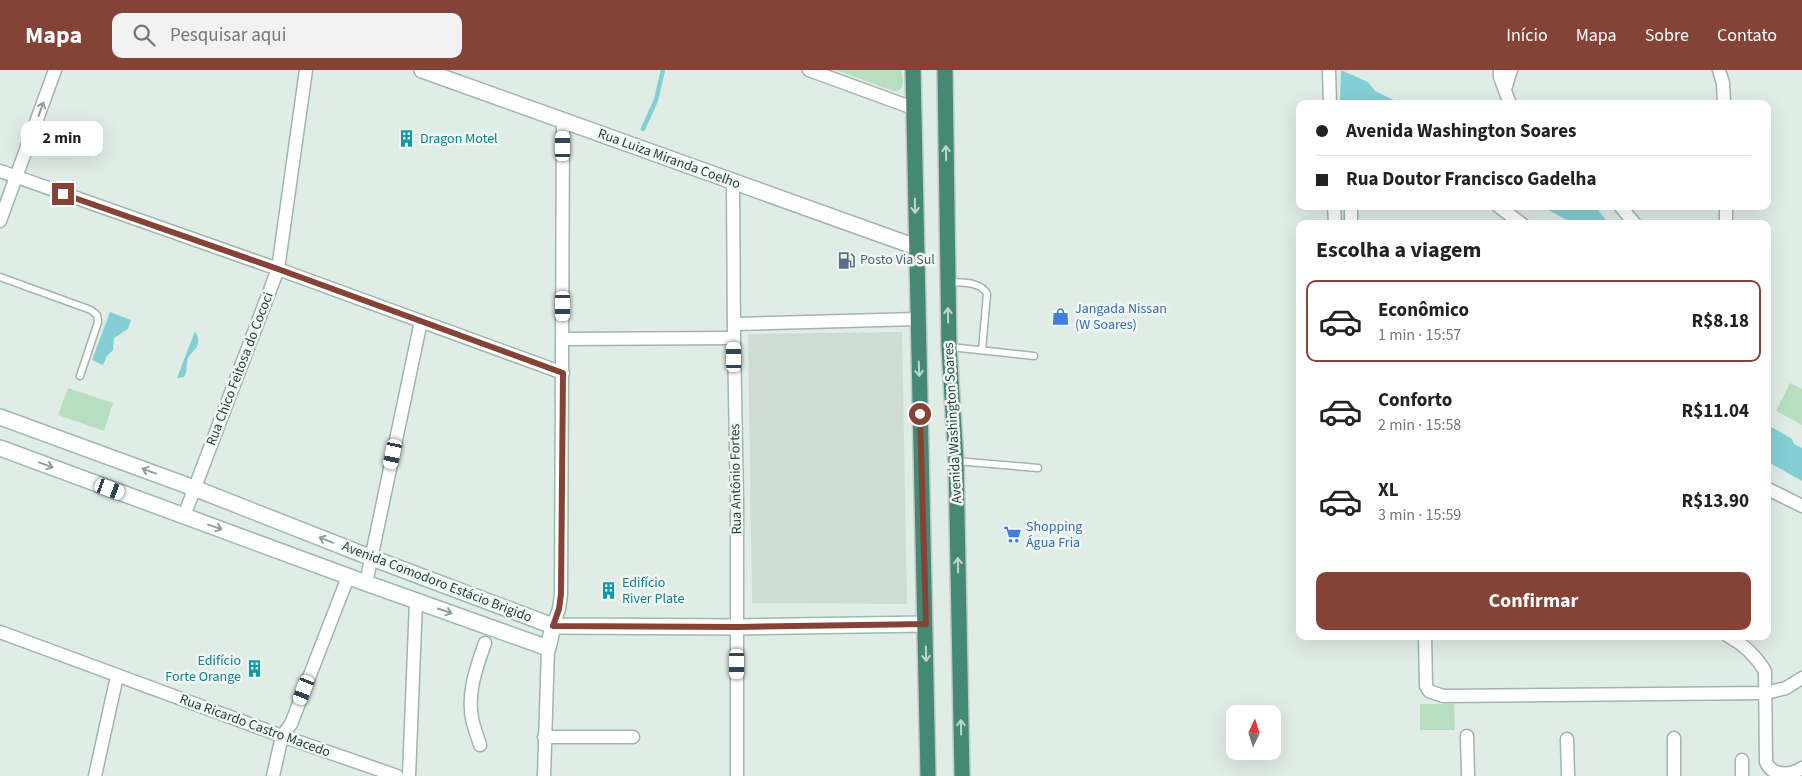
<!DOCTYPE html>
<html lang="pt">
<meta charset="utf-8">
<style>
:root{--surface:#fff;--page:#f2f2f2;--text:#222;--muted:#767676;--line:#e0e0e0;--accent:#844336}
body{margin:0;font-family:"Source Sans 3",sans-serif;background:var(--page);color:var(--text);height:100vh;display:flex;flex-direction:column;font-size:19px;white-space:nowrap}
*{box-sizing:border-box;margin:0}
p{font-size:16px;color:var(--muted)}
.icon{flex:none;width:28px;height:28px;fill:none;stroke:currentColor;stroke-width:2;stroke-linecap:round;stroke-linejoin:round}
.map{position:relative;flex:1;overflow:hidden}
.panel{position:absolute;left:1296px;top:150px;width:475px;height:420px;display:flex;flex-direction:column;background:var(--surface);border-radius:10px;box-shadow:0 5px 20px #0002}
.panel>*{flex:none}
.guide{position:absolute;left:1296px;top:30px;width:475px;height:110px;border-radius:10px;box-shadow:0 5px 20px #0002;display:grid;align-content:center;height:110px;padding:0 20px;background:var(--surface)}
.needle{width:32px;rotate:4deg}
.controls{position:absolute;left:1226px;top:635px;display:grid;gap:10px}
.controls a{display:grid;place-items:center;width:55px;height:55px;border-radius:10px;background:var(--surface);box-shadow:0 5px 20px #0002;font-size:25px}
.end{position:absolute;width:22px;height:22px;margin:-11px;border:6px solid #844336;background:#fff;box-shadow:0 0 0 2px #fff}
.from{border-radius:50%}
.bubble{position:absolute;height:35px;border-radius:10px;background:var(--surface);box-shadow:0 5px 20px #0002;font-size:16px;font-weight:700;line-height:35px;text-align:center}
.car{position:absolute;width:15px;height:30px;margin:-15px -8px;border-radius:6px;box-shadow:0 0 4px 1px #0007;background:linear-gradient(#fff 24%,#345 0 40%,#fff 0 76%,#345 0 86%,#fff 0)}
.guide b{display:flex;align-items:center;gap:18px;height:48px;font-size:19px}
.guide b+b{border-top:1px solid var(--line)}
.guide i{width:12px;height:12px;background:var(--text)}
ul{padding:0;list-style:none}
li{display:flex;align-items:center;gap:15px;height:82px;margin:0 10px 8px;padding:0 10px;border:2px solid transparent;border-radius:10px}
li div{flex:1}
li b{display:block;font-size:19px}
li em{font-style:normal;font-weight:700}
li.current{border-color:var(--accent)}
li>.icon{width:45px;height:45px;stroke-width:1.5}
h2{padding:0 20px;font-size:22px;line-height:60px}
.primary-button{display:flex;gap:10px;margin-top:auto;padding:10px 20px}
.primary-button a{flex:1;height:58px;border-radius:10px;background:var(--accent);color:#fff;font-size:20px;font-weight:700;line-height:58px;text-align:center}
header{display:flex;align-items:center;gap:30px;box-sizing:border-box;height:70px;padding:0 25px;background:var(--accent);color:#fff}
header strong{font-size:24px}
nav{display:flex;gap:28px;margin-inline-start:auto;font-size:18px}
.search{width:350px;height:45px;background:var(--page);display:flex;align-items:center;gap:12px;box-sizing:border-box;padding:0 18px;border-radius:10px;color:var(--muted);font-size:19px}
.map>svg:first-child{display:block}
</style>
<header>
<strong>Mapa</strong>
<div class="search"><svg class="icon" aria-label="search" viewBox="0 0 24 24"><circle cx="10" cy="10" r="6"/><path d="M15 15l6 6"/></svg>Pesquisar aqui</div>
<nav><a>Início</a><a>Mapa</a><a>Sobre</a><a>Contato</a></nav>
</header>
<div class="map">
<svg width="1802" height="706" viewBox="0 0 1802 706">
<rect width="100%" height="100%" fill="#e0ece6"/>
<!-- built -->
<polygon fill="#cedcd5" points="902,262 907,534 752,533 748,264"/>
<!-- green -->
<g fill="#b7dfbf">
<path d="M836 0H901C903 9 906 18 896 22Z"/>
<polygon points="1790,313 1802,319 1802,355 1776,341"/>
<polygon points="68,318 113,333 104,361 58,345"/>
<polygon points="1420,634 1454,634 1455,660 1420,660"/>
</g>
<!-- water -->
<g fill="#84cfd5">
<polygon points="1341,0 1368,12 1375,21 1402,34 1344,34 1340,31"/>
<polygon points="1541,136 1595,136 1609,154 1574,154"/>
<polygon points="110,242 131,250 128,259 114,268 113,280 107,286 103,295 92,290"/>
<path d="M195 261C203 275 195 278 188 288 185 297 190 309 177 308Z"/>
<polygon points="1768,355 1792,369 1794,374 1802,378 1802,411 1768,392"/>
</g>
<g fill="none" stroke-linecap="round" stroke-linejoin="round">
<!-- stream -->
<polyline stroke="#84cfd5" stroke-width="4.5" points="643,59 656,30 663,0"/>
<defs>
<g id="service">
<polyline points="0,207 91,240 97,245 98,252 80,306"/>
<path d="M949 212C961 213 981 211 987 224L982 280"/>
<polyline points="950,277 1034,286"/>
<polyline points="956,391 1038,398"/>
</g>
<g id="minor">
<polyline points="809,0 913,38"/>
<polyline points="1329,0 1330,34"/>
<polyline points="1500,0 1500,7 1510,34"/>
<polyline points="1719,0 1723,13 1724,34"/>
<polyline points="1505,19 1511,0"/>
<polyline points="0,101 278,199 563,303"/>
<polyline points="733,113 734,268 737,434 737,706"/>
<polyline points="1334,136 1335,154"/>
<polyline points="1351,136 1351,154"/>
<polyline points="1498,136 1522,154"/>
<polyline points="1620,136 1635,154"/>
<polyline points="1726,136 1726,154"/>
<polyline points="0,151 55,0"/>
<polyline points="734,254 917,249"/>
<polyline points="563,269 734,268"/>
<polyline points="1768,419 1802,436"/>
<polyline points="184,446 278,199 306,0"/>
<polyline points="366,513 421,251"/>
<polyline points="553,556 559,539 561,524 563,51"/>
<polyline points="0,562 282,666 397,706"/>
<polyline points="1425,566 1426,616 1429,621 1443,626 1766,623 1786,618 1802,608"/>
<path d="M1728 566C1743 574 1756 586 1765 601L1766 692C1772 706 1789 706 1802 698"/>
<polyline points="1467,666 1468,706"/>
<polyline points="544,667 633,667"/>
<polyline points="1674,668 1674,706"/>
<polyline points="1567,669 1568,706"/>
<path d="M480 675C478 668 475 660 473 653 466 626 476 598 485 573"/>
<polyline points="1742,690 1742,706"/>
<polyline points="95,706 117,606"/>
<polyline points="273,706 282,666 291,654 348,507"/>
<polyline points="409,706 416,531"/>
<polyline points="544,706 548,578"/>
</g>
<polyline id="tertiary" points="422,0 916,177"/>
<g id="secondary">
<polyline points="0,347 194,418 372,488 553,556 738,557 925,554"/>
<polyline points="0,378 366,513 548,578 553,556"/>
</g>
<g id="trunk">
<polyline points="913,0 928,706"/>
<polyline points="945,0 949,277 956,391 962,706"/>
</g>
</defs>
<!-- service casing -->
<use href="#service" stroke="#a2b4ad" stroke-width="9"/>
<!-- minor casing -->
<use href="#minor" stroke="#a2b4ad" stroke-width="15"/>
<!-- tertiary casing -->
<use href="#tertiary" stroke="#a2b4ad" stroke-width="18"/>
<!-- secondary casing -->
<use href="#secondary" stroke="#9eb9ad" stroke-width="18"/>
<!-- trunk casing -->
<use href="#trunk" stroke="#c0c9c6" stroke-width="18"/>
<!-- service -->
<use href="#service" stroke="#fff" stroke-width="6"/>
<!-- minor -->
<use href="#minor" stroke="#fff" stroke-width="12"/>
<!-- tertiary -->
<use href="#tertiary" stroke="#fff" stroke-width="15"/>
<!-- secondary -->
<use href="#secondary" stroke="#fff" stroke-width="15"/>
<!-- trunk -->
<use href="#trunk" stroke="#458874" stroke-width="15"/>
</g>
<!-- one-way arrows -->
<defs><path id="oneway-shaft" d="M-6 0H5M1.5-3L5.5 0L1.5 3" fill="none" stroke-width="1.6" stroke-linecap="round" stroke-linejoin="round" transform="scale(1.25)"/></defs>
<g stroke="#8f9e99">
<use href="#oneway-shaft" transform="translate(41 39) rotate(-70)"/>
<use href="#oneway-shaft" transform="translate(46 395) rotate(20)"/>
<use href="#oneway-shaft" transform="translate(149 401) rotate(-160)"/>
<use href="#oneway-shaft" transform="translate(215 457) rotate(20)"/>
<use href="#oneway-shaft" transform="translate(326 470) rotate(-158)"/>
<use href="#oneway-shaft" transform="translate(445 541) rotate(19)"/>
</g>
<g stroke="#bdd6ce">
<use href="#oneway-shaft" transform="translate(946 83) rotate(-91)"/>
<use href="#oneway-shaft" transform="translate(915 136) rotate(89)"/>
<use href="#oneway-shaft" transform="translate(948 245) rotate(-91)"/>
<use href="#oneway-shaft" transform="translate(919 299) rotate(88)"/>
<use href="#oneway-shaft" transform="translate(958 495) rotate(-91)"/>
<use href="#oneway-shaft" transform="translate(926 584) rotate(89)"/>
<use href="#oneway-shaft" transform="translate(961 657) rotate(-91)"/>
</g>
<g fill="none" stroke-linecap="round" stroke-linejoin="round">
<!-- route -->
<polyline stroke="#844336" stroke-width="6" points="63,124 278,199 563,303 561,524 559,539 553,556 738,557 926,554 920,344"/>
</g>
<!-- icons -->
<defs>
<symbol id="building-bare" viewBox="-9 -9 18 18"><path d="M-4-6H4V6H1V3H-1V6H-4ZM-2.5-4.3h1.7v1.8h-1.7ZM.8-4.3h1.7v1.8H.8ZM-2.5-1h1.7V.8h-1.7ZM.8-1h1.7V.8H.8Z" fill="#0f9aa8" stroke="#f1f8f4" stroke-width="2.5" paint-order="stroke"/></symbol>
<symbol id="fuel-bare" viewBox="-9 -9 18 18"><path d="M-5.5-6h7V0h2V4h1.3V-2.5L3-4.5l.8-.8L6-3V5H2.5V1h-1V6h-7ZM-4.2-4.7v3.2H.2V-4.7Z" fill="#5c6f8a" stroke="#f1f8f4" stroke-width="2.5" paint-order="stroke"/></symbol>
<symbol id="shop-bare" viewBox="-9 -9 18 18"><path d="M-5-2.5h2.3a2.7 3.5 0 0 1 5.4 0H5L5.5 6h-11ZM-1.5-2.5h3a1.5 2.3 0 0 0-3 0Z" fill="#3f7fe0" stroke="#f1f8f4" stroke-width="2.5" paint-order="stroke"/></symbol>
<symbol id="supermarket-bare" viewBox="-9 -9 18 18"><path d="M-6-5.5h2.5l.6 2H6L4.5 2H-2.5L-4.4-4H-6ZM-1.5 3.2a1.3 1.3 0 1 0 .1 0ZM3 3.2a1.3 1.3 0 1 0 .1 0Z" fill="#3f7fe0" stroke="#f1f8f4" stroke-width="2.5" paint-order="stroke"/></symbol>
</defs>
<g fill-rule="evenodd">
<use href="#building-bare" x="394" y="56" width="25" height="25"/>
<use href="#fuel-bare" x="834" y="178" width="25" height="25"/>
<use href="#shop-bare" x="1048" y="234" width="25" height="25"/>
<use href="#supermarket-bare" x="1000" y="452" width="25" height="25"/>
<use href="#building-bare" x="596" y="508" width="25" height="25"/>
<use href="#building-bare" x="242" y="586" width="25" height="25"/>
</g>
<g text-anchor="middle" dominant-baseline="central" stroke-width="5" stroke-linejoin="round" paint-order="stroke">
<!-- culture labels -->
<g font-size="14" fill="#0d838f" stroke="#f1f8f4" text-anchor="start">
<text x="420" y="69">Dragon Motel</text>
<text x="622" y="513">Edifício<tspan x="622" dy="16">River Plate</tspan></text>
<text x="241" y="591" text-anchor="end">Edifício<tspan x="241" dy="16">Forte Orange</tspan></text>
</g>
<!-- street labels -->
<g font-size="14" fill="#1f3e33" stroke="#f1f8f4">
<text transform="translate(669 89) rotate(20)">Rua Luiza Miranda Coelho</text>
<text transform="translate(240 299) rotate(-69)">Rua Chico Feitosa do Cococi</text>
<text transform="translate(953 353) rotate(-93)">Avenida Washington Soares</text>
<text transform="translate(736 409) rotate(-91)">Rua Antônio Fortes</text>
<text transform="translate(437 512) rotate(21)">Avenida Comodoro Estácio Brigido</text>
<text transform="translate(255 656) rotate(20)">Rua Ricardo Castro Macedo</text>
</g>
<!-- service labels -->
<g font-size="14" fill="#4e5e75" stroke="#f1f8f4" text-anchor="start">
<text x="860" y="190">Posto Via Sul</text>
</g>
<!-- shop labels -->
<g font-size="14" fill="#366cbe" stroke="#f1f8f4" text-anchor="start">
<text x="1075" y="239">Jangada Nissan<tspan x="1075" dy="16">(W Soares)</tspan></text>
<text x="1026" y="457">Shopping<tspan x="1026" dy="16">Água Fria</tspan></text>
</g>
</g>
</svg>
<div class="controls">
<a><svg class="needle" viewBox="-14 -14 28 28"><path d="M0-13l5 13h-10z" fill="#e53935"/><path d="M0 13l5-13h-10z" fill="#767676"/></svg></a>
</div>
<i class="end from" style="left:920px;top:344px"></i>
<i class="end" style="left:63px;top:124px"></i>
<div class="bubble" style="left:21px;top:51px;width:82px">2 min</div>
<i class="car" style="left:563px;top:76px;rotate:0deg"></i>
<i class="car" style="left:563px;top:236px;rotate:180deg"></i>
<i class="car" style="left:734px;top:287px;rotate:359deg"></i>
<i class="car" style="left:393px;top:384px;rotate:192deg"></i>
<i class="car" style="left:110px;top:419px;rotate:110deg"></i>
<i class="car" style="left:737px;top:594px;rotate:180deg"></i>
<i class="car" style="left:304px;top:620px;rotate:201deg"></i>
<div class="guide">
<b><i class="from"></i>Avenida Washington Soares</b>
<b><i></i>Rua Doutor Francisco Gadelha</b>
</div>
<section class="panel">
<h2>Escolha a viagem</h2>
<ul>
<li class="current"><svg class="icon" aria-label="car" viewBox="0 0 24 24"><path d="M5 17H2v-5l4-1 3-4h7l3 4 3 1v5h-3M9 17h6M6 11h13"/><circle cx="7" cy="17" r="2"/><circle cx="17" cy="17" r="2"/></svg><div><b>Econômico</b><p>1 min · 15:57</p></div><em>R$8.18</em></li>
<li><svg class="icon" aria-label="car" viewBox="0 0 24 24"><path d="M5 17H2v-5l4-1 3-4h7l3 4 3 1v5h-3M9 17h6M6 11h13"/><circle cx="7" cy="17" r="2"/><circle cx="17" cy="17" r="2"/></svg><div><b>Conforto</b><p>2 min · 15:58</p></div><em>R$11.04</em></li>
<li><svg class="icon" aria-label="car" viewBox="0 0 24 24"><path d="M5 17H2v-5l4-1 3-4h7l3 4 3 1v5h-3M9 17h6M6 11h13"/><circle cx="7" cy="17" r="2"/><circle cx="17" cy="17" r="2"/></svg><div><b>XL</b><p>3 min · 15:59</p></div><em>R$13.90</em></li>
</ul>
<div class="primary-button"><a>Confirmar</a></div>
</section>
</div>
